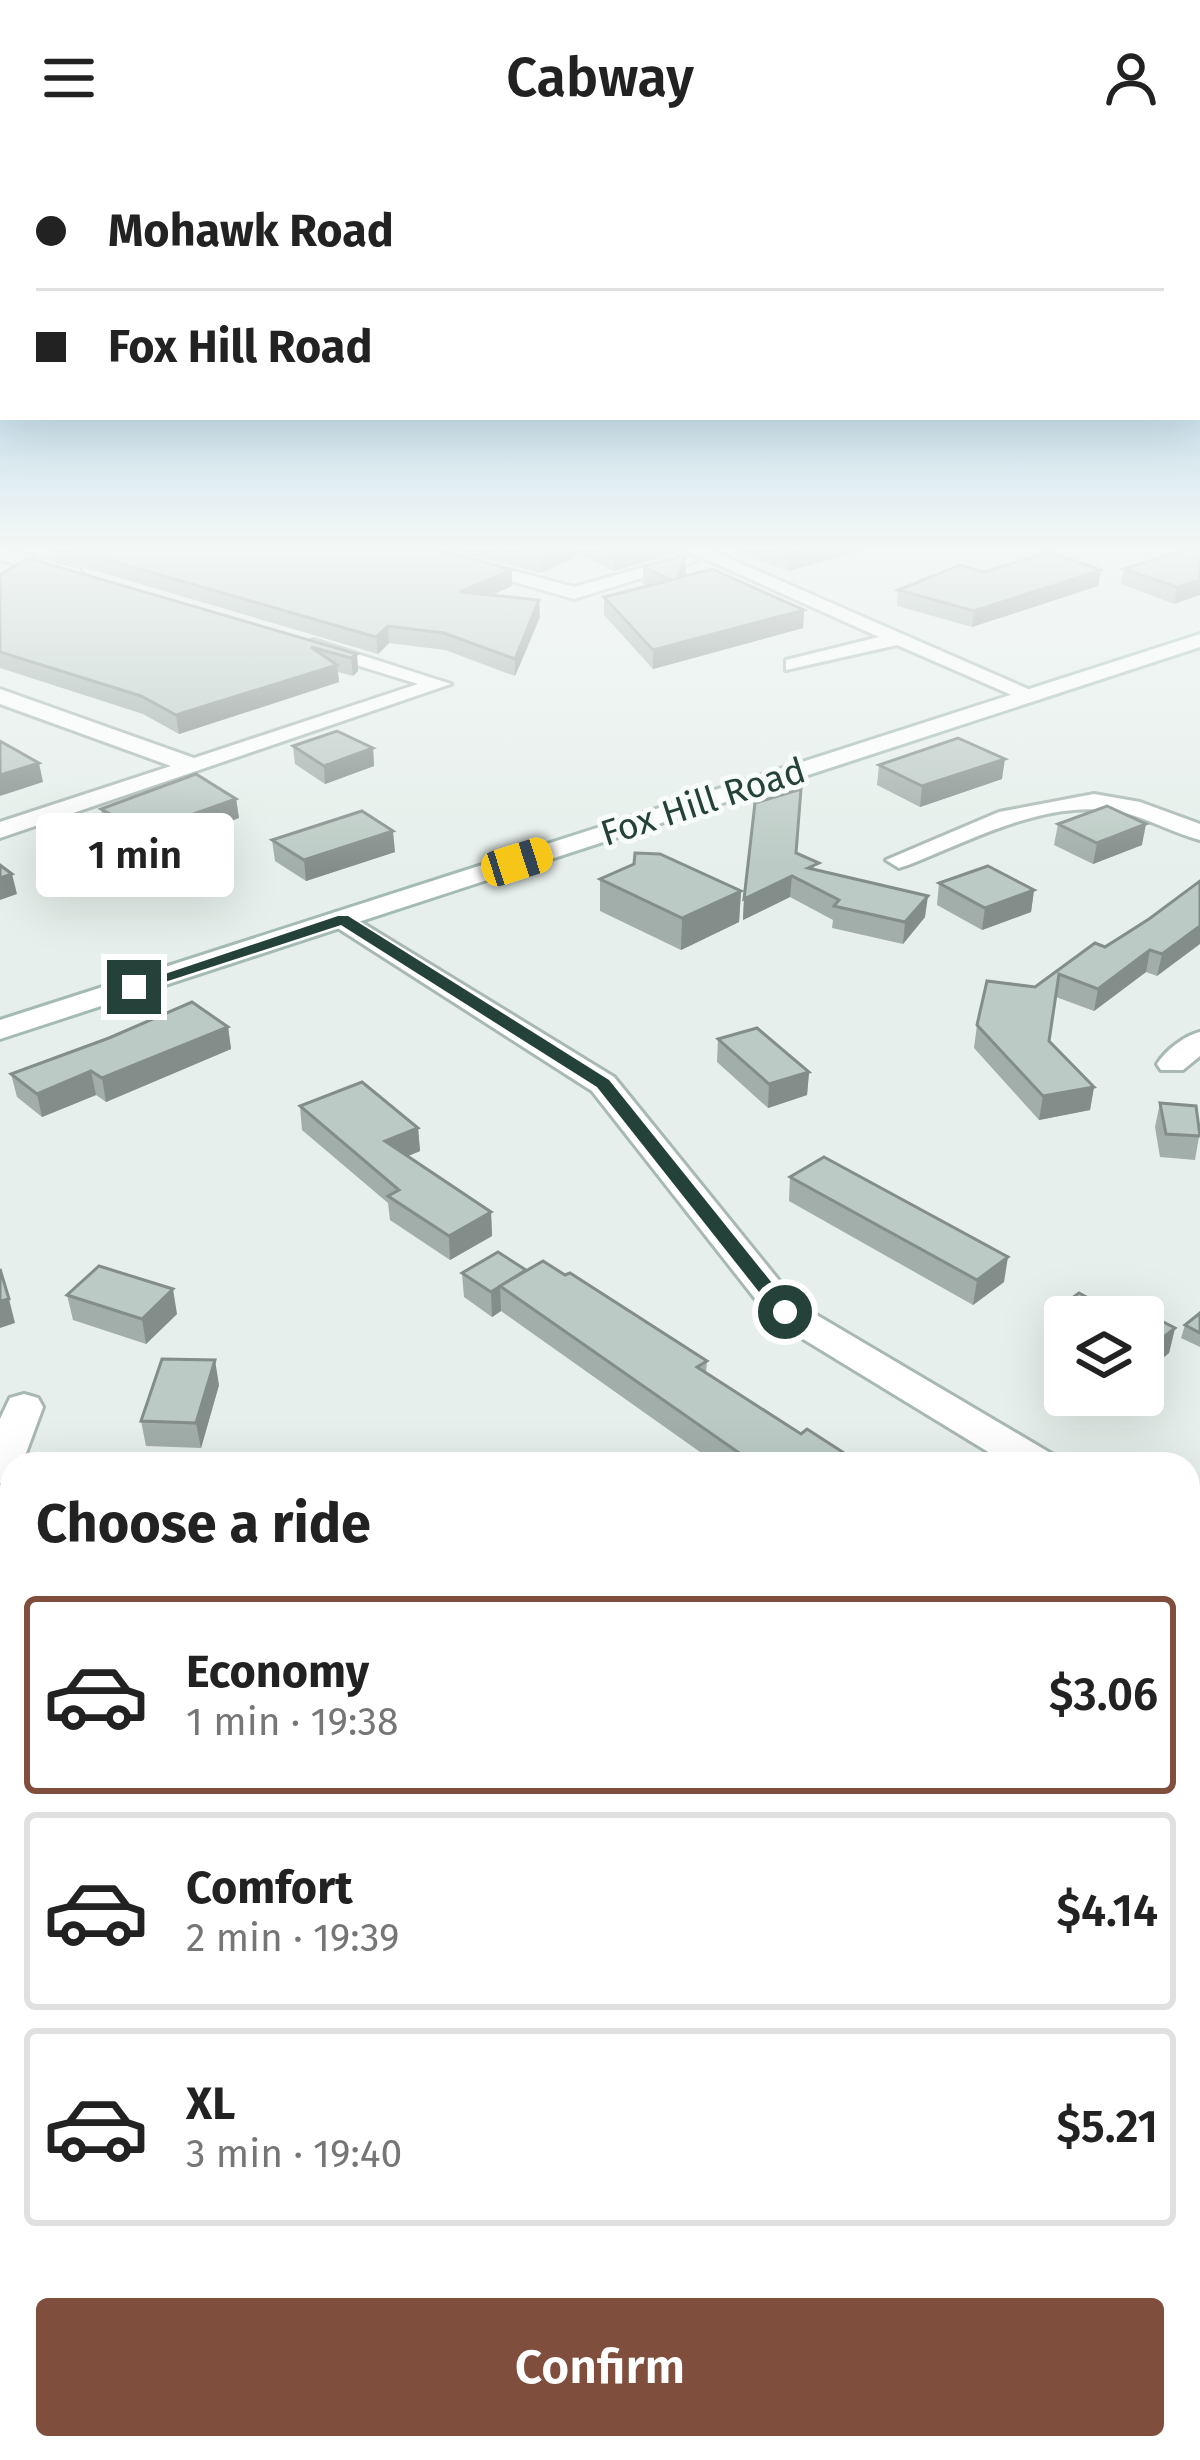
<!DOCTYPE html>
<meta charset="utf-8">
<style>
:root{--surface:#fff;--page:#f2f2f2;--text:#222;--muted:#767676;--line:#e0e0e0;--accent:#804e3d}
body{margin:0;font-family:"Fira Sans",sans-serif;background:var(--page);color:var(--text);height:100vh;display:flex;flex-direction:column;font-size:45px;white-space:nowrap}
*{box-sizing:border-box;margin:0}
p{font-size:39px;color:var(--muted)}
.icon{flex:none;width:66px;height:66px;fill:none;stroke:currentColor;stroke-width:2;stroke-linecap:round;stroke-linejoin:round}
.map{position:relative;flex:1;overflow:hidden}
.drawer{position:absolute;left:0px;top:1296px;width:1200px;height:1008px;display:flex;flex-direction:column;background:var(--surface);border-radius:36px 36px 0 0;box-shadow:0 12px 48px #0002}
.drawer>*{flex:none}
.top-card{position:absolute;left:0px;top:0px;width:1200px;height:264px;box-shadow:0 12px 48px #0002;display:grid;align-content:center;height:264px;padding:0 36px;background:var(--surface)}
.buttons{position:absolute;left:1044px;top:1140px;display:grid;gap:24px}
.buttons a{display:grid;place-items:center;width:120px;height:120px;border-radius:12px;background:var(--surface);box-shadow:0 12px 48px #0002;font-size:60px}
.end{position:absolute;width:54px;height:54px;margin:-27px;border:15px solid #24423a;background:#fff;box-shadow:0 0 0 6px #fff}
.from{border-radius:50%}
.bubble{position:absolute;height:84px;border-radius:12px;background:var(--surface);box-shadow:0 12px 48px #0002;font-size:39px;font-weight:600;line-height:84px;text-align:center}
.car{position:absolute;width:36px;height:72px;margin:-36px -18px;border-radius:15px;box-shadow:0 0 9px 3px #0007;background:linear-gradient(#f5c518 24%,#345 0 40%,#f5c518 0 76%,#345 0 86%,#f5c518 0)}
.top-card b{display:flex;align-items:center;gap:42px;height:114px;font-size:45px}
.top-card b+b{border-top:3px solid var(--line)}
.top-card i{width:30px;height:30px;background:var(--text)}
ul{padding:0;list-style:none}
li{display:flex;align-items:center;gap:36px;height:198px;margin:0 24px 18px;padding:0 12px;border:6px solid var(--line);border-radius:12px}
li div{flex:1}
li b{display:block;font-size:45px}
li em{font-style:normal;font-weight:600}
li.active{border-color:var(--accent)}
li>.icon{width:108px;height:108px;stroke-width:1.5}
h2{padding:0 36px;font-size:54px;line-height:144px}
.button{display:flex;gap:24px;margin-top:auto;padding:24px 36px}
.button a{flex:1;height:138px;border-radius:12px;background:var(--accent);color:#fff;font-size:48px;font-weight:600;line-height:138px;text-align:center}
header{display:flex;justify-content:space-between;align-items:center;height:156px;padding:0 36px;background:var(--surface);font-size:54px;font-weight:600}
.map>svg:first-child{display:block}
</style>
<header><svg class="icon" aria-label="menu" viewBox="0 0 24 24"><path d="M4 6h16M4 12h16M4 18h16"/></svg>Cabway<svg class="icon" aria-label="person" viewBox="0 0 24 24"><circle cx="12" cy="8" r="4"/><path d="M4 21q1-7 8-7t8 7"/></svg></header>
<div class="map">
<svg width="1200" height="2304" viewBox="0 0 1200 2304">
<rect width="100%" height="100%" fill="#e6efeb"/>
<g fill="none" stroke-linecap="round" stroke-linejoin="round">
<defs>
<g id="street">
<polygon points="0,392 79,413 82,417 72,423 0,404"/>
<polygon points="397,392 426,392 574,431 687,399 696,405 574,443"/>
<polygon points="681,392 705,392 1042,539 1039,544 1023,544 897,489 786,514 786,504 879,481"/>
<polygon points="314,484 451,528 0,682 0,666 171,610 0,548 0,533 194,602 418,528 307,494 307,486"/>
<path d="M1094 638 1140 646 1200 668V684C1173 677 1148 662 1121 656 1047 642 975 683 908 709L899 712 886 704 999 656Z"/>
<polygon points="343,755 614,921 798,1148 1052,1298 1058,1308 1008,1308 772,1164 592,935 333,769 329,763 333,757"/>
<path d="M1200 876V900L1183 914H1161L1157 908C1166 894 1184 880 1200 876Z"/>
<polygon points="24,1238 38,1242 43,1251 22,1308 12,1308 12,1323 0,1327 0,1263 10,1242"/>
<polygon points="1188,1383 1200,1386 1200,1420 1188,1417"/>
<polygon points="0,1523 12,1524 12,1560 0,1559"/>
<polygon points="12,2248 12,2292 37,2292 30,2304 0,2304 0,2253"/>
<polygon points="974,2292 1039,2292 1044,2304 979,2304"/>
</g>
<polygon id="secondary" points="1200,478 1200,491 0,883 0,864"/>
</defs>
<!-- street casing -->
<use href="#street" stroke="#a8b8b2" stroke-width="6"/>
<!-- secondary casing -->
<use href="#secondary" stroke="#a4bbb3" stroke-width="6"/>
<!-- street -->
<use href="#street" fill="#fff" fill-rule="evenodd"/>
<!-- secondary -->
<use href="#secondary" fill="#fff" fill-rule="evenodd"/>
</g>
<!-- wall -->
<g fill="#a1aea9">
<polygon points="53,392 434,392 512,430 491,439 540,461 515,520 445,494 389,487 378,498 55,403"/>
<polygon points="442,392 680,392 679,396 614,415 577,397 577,401 540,417"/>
<polygon points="727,392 874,392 788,415"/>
<polygon points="1193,392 1174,448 1121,428 1123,413"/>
<polygon points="643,411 686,416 684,420 804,454 803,472 653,513 604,459 604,441 646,430 643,428"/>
<polygon points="1101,414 1098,430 972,471 897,450 898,434 984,416"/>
<polygon points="0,419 357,498 358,515 353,520 338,516 339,526 179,578 143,558 0,512"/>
<polygon points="293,590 373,592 374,610 325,628 295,608"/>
<polygon points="879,609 1002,623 920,651 877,629"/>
<polygon points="236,643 239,662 146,696 104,672 101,653"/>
<polygon points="1058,668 1142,689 1093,708 1054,689"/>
<polygon points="272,684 395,696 306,725 275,705"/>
<polygon points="796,697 818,715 925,761 903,788 832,772 833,764 790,741 743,764 744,743"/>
<polygon points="600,723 741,735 739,766 681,794 600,755"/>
<polygon points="1200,725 1157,820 1146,816 1094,855 1056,841 1049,885 1094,931 1090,954 1039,964 974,892 977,869 1035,831 1149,763"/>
<polygon points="939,727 1034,734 1031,756 982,774 937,749"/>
<polygon points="228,871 231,893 106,946 96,939 42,961 17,941 11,918"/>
<polygon points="718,883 809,916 807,939 768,952 717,906"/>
<polygon points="1160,947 1200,975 1195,1004 1160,1001 1155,971"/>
<polygon points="300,950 418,972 420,995 408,1000 491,1056 492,1080 450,1104 390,1064 388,1047 302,974"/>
<polygon points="790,1021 1004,1126 973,1149 789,1045"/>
<polygon points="526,1114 707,1205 706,1217 801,1278 855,1304 854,1308 717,1308 501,1155 492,1161 464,1141 462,1117"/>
<polygon points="1079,1137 1122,1160 1134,1151 1175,1172 1169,1197 1143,1218 1143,1161 1065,1161 1065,1195 1046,1182 1050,1158"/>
<polygon points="67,1139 177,1158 146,1188 73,1164"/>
<polygon points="1200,1157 1200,1191 1181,1182 1185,1169"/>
<polygon points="219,1229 201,1292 146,1290 141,1265"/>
<polygon points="12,1403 12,1459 9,1459 1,1433"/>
<polygon points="1188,1533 1200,1541 1200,1638 1193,1634 1188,1640"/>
<polygon points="0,1618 12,1619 12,1694 0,1693"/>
<polygon points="12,1984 12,2032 4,2021 0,2010 0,1993"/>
<polygon points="1200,2201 1200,2265 1188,2249 1188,2210"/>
</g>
<!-- shaded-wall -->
<g fill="#838d89">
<polygon points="562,392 577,392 577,401 540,417 540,401"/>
<polygon points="636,392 680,392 679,396 614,415 614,398"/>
<polygon points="813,392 874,392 788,415 789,398"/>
<polygon points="686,399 686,416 677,440 677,422"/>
<polygon points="512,414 512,430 460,453 460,436"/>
<polygon points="1101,414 1098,430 972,471 974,455"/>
<polygon points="1200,424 1200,439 1174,448 1177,431"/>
<polygon points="539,444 540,461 515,520 515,503"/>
<polygon points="804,454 803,472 653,513 653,494"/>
<polygon points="388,470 389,487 378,498 376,481"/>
<polygon points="357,498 358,515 353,520 351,502"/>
<polygon points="337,509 339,526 179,578 176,559"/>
<polygon points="373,592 374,610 325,628 324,610"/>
<polygon points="1005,603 1002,623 920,651 922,630"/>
<polygon points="39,607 43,626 0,640 0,619"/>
<polygon points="236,643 239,662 146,696 143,676"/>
<polygon points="1146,668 1142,689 1093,708 1097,687"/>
<polygon points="393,675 395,696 306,725 304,704"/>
<polygon points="12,718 17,738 0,744 0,722"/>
<polygon points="792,720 790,741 743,764 744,743"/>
<polygon points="1034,734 1031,756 982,774 985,752"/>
<polygon points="741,735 739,766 681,794 682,762"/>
<polygon points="928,740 925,761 903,788 905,766"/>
<polygon points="1200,770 1200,788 1157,820 1162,798"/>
<polygon points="1150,794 1146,816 1094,855 1098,833"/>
<polygon points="228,871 231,893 106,946 102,922"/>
<polygon points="91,915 96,939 42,961 37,938"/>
<polygon points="809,916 807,939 768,952 769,928"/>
<polygon points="1094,931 1090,954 1039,964 1043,940"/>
<polygon points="418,972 420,995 387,1009 385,985"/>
<polygon points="491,1056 492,1080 450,1104 449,1080"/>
<polygon points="1008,1101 1004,1126 973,1149 977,1124"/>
<polygon points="526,1114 500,1130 501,1155 492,1161 491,1136"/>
<polygon points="173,1133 177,1158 146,1188 142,1163"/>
<polygon points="9,1143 15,1167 0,1172 0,1145"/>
<polygon points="1175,1172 1169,1197 1143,1218 1143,1198"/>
<polygon points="215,1204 219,1229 201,1292 196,1267"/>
<polygon points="1200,1609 1193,1634 1188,1640 1195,1615"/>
<polygon points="1200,2127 1200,2143 1188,2152 1188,2136"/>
<polygon points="302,2292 333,2292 319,2304 289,2304"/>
</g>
<!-- building -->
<g fill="#bbcac4" stroke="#838d89" stroke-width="3">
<polygon points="67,392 434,392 512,414 460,436 539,444 515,503 444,477 388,470 376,481"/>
<polygon points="503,392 562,392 540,401"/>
<polygon points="601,392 636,392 614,398"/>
<polygon points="772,392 813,392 789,398"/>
<polygon points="1193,392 1200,392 1200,424 1177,431 1123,413"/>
<polygon points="1049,396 1101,414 974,455 898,434 960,409 984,416"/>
<polygon points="686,399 677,422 712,413 804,454 653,494 604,441 671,424 643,411"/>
<polygon points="28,402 357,498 351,502 311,491 337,509 176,559 141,540 0,496 0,419"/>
<polygon points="337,575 373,592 324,610 293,590"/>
<polygon points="958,582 1005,603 922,630 879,609"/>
<polygon points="0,585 39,607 0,619"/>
<polygon points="196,618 236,643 143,676 101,653"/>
<polygon points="801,633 796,697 819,707 808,712 928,740 905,766 834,750 839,744 792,720 744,743 755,647"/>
<polygon points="1107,650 1146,668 1097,687 1058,668"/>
<polygon points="362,655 393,675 304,704 272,684"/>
<polygon points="635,697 660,698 741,735 682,762 600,723 634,708"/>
<polygon points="0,709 12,718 0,722"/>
<polygon points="988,710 1034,734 985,752 939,727"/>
<polygon points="1200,725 1200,770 1162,798 1150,794 1098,833 1059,818 1049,885 1094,931 1043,940 977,869 987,825 1035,831 1095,787 1105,791 1149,763"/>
<polygon points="192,846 228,871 102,922 91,915 37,938 11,918 109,882"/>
<polygon points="757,872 809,916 769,928 718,883"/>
<polygon points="362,926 418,972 385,985 491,1056 449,1080 388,1040 399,1034 300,950"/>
<polygon points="1160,947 1196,950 1200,980 1166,978"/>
<polygon points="824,1001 1008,1101 977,1124 790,1021"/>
<polygon points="498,1096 526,1114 491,1136 462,1117"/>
<polygon points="543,1105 565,1119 570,1117 707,1205 697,1211 801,1278 807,1273 855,1304 849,1308 736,1308 745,1301 500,1130"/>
<polygon points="99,1110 173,1133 142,1163 67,1139"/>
<polygon points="0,1113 9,1143 0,1145"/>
<polygon points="1079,1137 1122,1160 1134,1151 1175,1172 1143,1198 1143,1161 1065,1161 1065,1167 1050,1158"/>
<polygon points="1200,1157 1200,1177 1185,1169"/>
<polygon points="162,1203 215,1204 196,1267 141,1265"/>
<polygon points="550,1299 562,1308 536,1308"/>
<polygon points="12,1403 12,1433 1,1433"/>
<polygon points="1188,1533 1200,1541 1200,1609 1195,1615 1188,1611"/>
<polygon points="0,1618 12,1619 12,1670 0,1669"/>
<polygon points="12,1984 12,2020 0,2004 0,1993"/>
<polygon points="1199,2080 1200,2127 1188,2136 1188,2087"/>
<polygon points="1200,2201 1200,2228 1188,2213 1188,2210"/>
<polygon points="198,2292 302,2292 289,2304 193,2304 202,2296"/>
<polygon points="805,2292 824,2292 832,2304 788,2304"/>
</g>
<!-- sky -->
<linearGradient id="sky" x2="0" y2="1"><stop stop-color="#84bce0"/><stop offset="0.55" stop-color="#f4f8f6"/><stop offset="1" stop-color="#f4f8f6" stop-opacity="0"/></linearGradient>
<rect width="1200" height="714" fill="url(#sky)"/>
<!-- route -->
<polygon fill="#24423a" points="338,760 348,760 609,924 792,1152 792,1160 778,1160 597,931 341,769 140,834 126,831"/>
<g text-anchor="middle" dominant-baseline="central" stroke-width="10" stroke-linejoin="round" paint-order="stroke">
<!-- far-street labels -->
<g font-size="36" fill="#24423a" stroke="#f7fbf9">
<text transform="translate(703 646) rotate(-18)">Fox Hill Road</text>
</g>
</g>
</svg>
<div class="buttons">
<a><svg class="icon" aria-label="layers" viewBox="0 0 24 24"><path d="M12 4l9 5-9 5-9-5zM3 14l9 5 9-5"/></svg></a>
</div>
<i class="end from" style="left:785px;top:1156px"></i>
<i class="end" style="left:134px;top:831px"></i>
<div class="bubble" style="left:36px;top:657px;width:198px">1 min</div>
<i class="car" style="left:517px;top:706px;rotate:72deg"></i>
<div class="top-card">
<b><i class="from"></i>Mohawk Road</b>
<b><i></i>Fox Hill Road</b>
</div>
<section class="drawer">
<h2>Choose a ride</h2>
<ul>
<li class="active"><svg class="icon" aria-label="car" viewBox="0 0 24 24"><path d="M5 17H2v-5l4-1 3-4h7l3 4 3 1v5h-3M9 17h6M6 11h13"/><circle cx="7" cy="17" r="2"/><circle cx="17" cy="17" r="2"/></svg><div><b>Economy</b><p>1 min · 19:38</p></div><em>$3.06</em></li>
<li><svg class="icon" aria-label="car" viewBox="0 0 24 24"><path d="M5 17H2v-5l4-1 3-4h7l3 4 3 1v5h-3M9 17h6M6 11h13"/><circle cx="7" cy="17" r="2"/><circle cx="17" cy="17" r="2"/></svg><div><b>Comfort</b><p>2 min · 19:39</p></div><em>$4.14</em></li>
<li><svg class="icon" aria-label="car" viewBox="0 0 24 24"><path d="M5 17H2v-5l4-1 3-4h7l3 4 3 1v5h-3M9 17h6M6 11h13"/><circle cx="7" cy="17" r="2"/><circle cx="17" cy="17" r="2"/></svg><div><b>XL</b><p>3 min · 19:40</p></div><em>$5.21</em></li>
</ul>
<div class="button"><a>Confirm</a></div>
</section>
</div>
